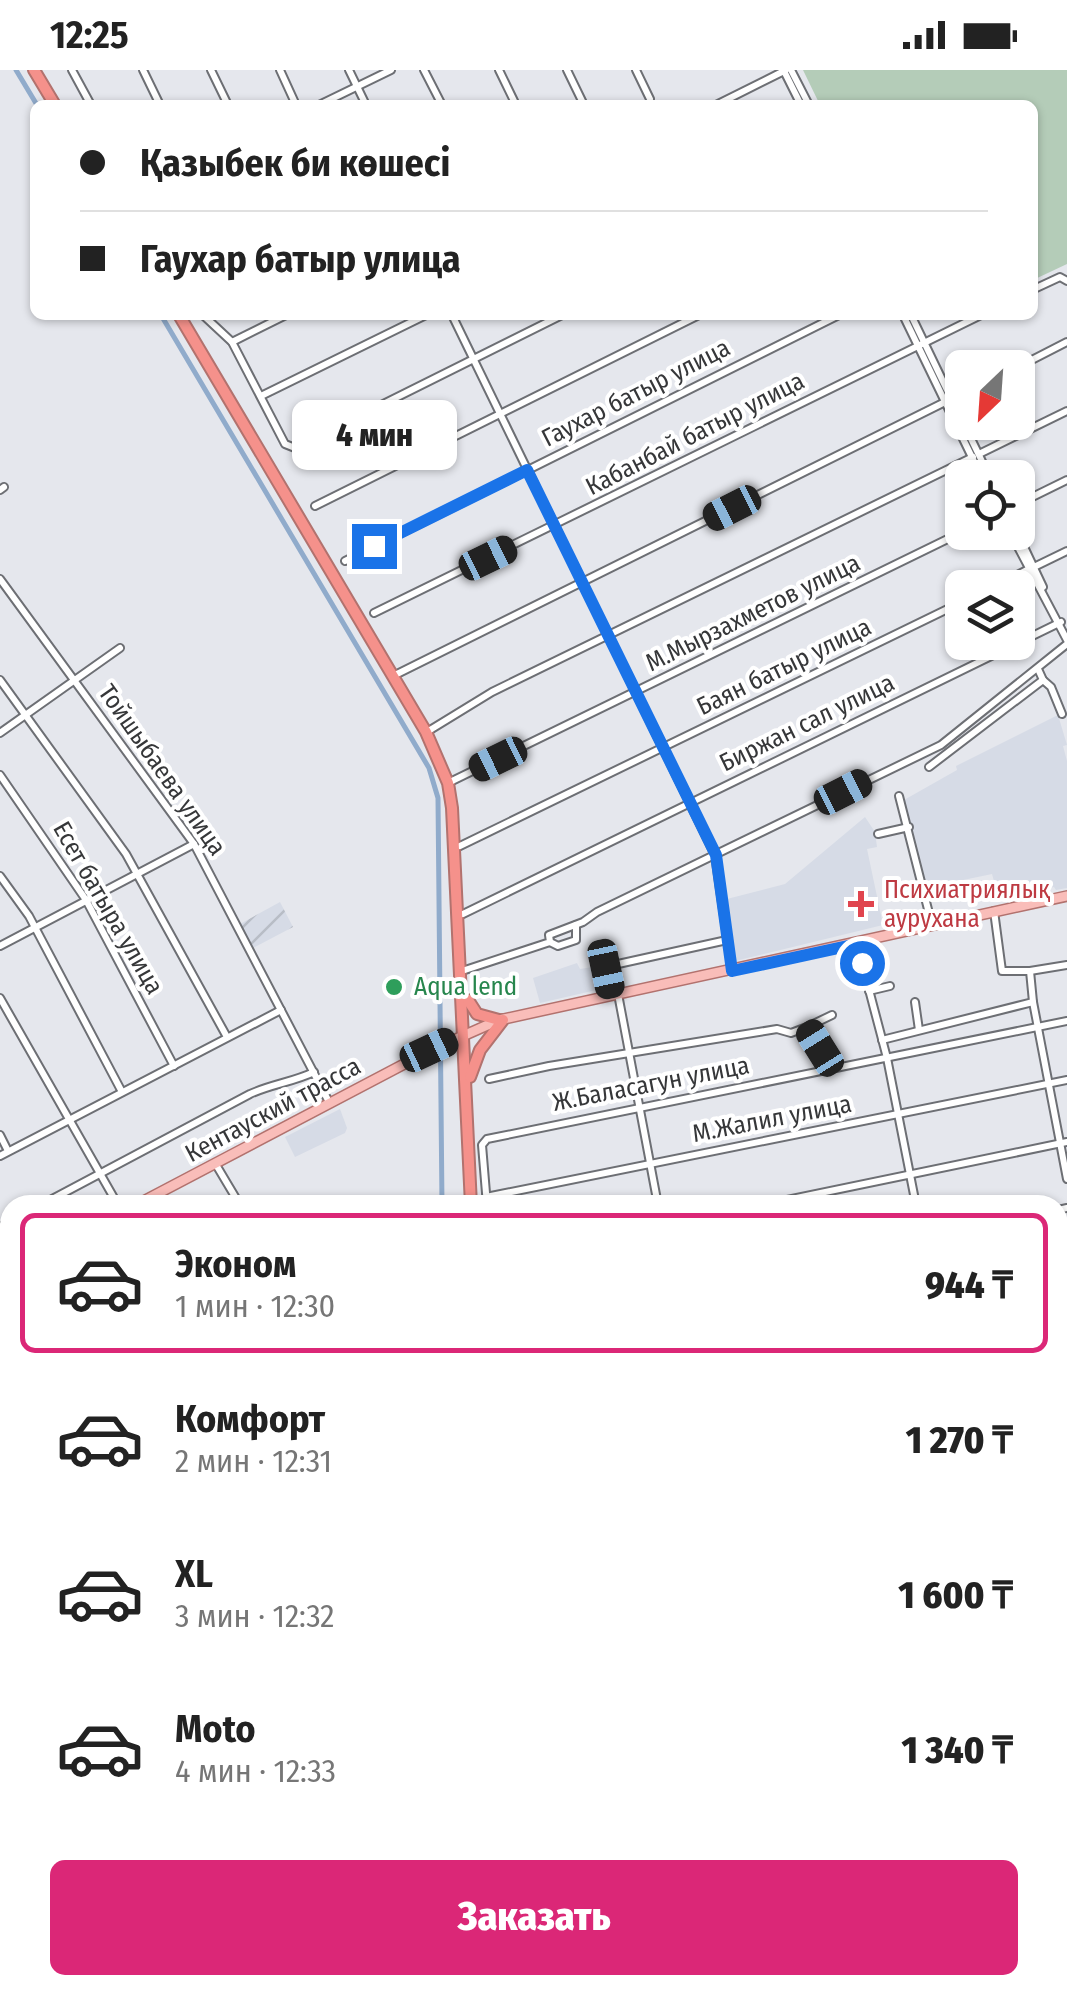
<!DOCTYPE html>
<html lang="ru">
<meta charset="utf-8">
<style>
:root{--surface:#fff;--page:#f6f6f6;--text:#222;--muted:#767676;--line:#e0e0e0;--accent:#db2777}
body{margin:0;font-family:"Fira Sans Condensed",sans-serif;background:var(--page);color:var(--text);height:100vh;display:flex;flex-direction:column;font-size:38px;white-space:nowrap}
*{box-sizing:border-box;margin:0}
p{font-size:32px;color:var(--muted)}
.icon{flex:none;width:55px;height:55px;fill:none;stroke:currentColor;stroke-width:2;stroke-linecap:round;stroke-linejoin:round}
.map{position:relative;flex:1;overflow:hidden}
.sheet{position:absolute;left:0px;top:1125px;width:1068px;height:800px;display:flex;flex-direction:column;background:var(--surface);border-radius:30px 30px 0 0;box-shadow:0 2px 8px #0004}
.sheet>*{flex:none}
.top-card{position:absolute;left:30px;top:30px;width:1008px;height:220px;border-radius:15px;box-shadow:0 2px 8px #0004;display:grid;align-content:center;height:220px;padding:0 50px;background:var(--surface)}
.needle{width:65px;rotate:205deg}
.tools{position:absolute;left:945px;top:280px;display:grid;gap:20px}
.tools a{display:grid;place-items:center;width:90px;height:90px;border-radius:15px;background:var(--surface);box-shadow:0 2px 8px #0004;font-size:50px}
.end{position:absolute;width:45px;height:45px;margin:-22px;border:12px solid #1a73e8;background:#fff;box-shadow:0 0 0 5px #fff}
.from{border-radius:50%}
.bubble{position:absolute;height:70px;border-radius:15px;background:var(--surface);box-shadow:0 2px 8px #0004;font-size:32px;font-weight:800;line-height:70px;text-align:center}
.car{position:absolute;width:30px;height:60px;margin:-30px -15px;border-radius:12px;box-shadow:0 0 8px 2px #0007;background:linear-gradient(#222 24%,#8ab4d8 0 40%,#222 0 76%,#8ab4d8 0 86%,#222 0)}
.top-card b{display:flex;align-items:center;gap:35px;height:95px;font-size:38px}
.top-card b+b{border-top:2px solid var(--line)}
.top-card i{width:25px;height:25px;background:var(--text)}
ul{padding:18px 0 0;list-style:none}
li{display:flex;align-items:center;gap:30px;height:140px;margin:0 20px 15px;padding:0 30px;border:5px solid transparent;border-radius:15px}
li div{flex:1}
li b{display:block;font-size:38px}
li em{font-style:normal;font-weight:800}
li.active{border-color:var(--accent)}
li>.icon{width:90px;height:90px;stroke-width:1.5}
.primary-button{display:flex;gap:20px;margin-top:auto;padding:20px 50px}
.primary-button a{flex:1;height:115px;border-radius:15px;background:var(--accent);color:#fff;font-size:40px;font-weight:800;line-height:115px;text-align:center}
.status{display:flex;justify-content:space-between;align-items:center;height:70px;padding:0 50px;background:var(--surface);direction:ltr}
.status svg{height:28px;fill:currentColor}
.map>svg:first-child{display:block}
</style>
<div class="status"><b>12:25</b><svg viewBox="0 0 49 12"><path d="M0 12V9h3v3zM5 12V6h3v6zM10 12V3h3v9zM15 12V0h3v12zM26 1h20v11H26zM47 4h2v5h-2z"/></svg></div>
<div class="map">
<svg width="1067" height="1925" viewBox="0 0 1067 1925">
<defs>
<pattern id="industrial-furrows" width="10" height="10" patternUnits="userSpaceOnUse" patternTransform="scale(2.5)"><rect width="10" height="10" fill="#d6dbe6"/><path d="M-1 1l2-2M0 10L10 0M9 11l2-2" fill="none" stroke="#b8bdc6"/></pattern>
</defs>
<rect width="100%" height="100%" fill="#e5e7ed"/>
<!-- built -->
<g fill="#d6dbe6">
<polygon points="1058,645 1067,675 1063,676 1067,691 1067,818 1056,820 1054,817 999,829 992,804 925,818 904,730 957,700 956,696"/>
<polygon points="865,747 875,762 877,777 867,779 883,855 735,891 723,830 785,814"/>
<polygon points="577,893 580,899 599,896 605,918 540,933 533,908"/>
<polygon points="340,1039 347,1058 345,1063 295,1087 285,1067"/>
</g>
<!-- industrial -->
<polygon fill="url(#industrial-furrows)" points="280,832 293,857 253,878 240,854"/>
<!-- green -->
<polygon fill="#b4ccb8" points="803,0 1067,0 1067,194 1033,210 1032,35 820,35"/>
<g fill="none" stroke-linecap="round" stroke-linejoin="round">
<!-- canal -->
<g stroke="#90abcb" stroke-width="5">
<polyline points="16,0 37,35"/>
<polyline points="161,245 429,698 438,728 442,1135"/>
<polyline points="628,1915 631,1925"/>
</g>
<defs>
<g id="minor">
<polyline points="72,0 91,35"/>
<polyline points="143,0 160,35"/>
<polyline points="211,0 228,35"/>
<polyline points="280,0 296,35"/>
<polyline points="349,0 366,35"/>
<polyline points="424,0 442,35"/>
<polyline points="499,0 516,35"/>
<polyline points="567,0 584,35"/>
<polyline points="636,0 650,29"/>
<polyline points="791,0 809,35"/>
<polyline points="784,1 801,35"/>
<polyline points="319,35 391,0"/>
<polyline points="716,35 786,0"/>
<polyline points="1032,220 1060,207 1067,211"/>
<polyline points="203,245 232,272 285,374 295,378 562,245"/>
<polyline points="452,245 715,785 732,901"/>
<polyline points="903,245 982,408"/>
<polyline points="911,245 962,351"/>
<polyline points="232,272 286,245"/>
<polyline points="1016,298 1067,272"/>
<polyline points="261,326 426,245"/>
<polyline points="963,352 990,408"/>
<polyline points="979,384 1067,341"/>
<polyline points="0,420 4,417"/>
<polyline points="1018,434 1067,410"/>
<polyline points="315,436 699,245"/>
<polyline points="1010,462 1067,570"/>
<polyline points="1017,462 1043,517"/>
<polyline points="345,491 839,245"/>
<polyline points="1034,497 1067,481"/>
<polyline points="0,509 194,774 329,1032"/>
<polyline points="992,518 1029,499"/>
<polyline points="374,543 981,245"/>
<polyline points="397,604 945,332"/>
<polyline points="0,610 126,784 227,967"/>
<polyline points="1043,610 1051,617 1062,644"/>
<polyline points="430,660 492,622 973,387"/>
<polyline points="0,663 120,578"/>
<polyline points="929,697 1043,610 1038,599"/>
<polyline points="0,705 86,830 174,996"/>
<polyline points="452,711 962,462"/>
<polyline points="899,726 932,855"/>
<polyline points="878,764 909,757"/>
<polyline points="460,776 962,532"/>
<polyline points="0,806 29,846 122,1022"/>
<polyline points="994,841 1002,901 1030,901 1067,895"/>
<polyline points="463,844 1061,552"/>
<polyline points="550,872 558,876 576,870 576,855"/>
<polyline points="857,874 887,988 916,1135"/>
<polyline points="0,876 194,774"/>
<polyline points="465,900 550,872 549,865 583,852 597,842 941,675 1067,574"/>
<polyline points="869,921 890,916"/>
<polyline points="618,924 658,1135"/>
<polyline points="611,925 606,899 609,896 727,870"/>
<polyline points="0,928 118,1135"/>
<polyline points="915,932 919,960"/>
<polyline points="1033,932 1067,1109"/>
<polyline points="807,957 832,945"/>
<polyline points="882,970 1033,932 1030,901"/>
<polyline points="489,1009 549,996 777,959 791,963 807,957 832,998"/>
<polyline points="0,1065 8,1081"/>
<polyline points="0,1086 281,940"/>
<polyline points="215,1093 240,1135"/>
<polyline points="486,1127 1067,1010"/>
<path d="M41 1135 250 1024C272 1014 293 1012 314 1002"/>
<polyline points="487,1135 482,1075 487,1069 1067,951"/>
<polyline points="762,1135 1067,1072"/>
<polyline points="1058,1140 1067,1138"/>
<polyline points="0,1157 10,1151"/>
<polyline points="1058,1201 1067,1200"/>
<polyline points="1058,1262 1067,1261"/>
<polyline points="0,1269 10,1264"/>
<polyline points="1058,1292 1067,1290"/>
<polyline points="0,1339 10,1334"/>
<polyline points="1058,1352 1067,1350"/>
<polyline points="0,1410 10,1405"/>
<polyline points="1058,1413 1067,1411"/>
<polyline points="0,1472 10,1468"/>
<polyline points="1058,1473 1067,1470"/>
<polyline points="1058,1533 1067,1531"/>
<polyline points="0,1543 10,1538"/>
<polyline points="1058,1594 1067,1593"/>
<polyline points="0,1618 10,1614"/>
<polyline points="0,1652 10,1694"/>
<polyline points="1058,1666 1067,1664"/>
<polyline points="1058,1733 1067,1729"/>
<polyline points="1058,1747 1060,1758 1067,1764"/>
<polyline points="0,1865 3,1881"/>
<polyline points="285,1915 287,1925"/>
<polyline points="344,1915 346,1925"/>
<polyline points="399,1915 401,1925"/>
<polyline points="457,1915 460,1925"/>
<polyline points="517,1915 520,1925"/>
<polyline points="583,1915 584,1925"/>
<polyline points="637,1915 640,1925"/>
<polyline points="705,1915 707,1925"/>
<polyline points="761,1915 762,1925"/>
<polyline points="807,1915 809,1925"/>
<polyline points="236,1925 272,1915"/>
</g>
<g id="major">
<polyline points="136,1135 429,981 499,950 1067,826"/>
<polyline points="0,1206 10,1201"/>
</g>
<g id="highway">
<polyline points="34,0 55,35"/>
<polyline points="179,245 426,662 448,713 452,738 471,1135"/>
<polyline points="468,930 477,944 499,950"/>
<polyline points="470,1007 480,980 503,950"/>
<polyline points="887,1915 896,1925"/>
</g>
</defs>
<!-- minor casing -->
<use href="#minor" stroke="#6d6f74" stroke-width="10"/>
<!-- major casing -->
<use href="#major" stroke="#b2726e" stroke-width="12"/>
<!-- highway casing -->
<use href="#highway" stroke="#b2726e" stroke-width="14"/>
<!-- minor -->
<use href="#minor" stroke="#fff" stroke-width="6"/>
<!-- major -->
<use href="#major" stroke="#f9bdb9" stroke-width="9"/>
<!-- highway -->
<use href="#highway" stroke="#f5918b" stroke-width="10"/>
</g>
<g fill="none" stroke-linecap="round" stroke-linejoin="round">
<!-- route -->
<polyline stroke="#1a73e8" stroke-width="12" points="374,476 527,400 716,785 732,901 857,874 862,893"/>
</g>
<!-- markers -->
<path fill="#e0444e" stroke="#fff" stroke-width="4" d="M856 819h10v10h10v10h-10v10h-10v-10h-10v-10h10z"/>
<circle fill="#2e9e5b" stroke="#fff" stroke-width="4" cx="394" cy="917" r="10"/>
<g text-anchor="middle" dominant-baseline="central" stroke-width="8" stroke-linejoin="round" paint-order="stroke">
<!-- street labels -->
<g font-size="25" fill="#363739" stroke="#fff">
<text transform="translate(636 323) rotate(-27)">Гаухар батыр улица</text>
<text transform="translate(695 364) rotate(-27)">Кабанбай батыр улица</text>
<text transform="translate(753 543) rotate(-26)">М.Мырзахметов улица</text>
<text transform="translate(784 597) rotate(-26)">Баян батыр улица</text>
<text transform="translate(807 653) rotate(-26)">Биржан сал улица</text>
<text transform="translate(162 700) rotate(55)">Тойшыбаева улица</text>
<text transform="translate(108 838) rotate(60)">Есет батыра улица</text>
<text transform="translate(651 1014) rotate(-11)">Ж.Баласагун улица</text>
<text transform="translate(273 1040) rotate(-28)">Кентауский трасса</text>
<text transform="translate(772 1049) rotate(-11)">М.Жалил улица</text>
</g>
<!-- health labels -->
<g font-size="25" fill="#be3a42" stroke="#fff" text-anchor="start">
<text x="884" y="820">Психиатриялық<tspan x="884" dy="29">аурухана</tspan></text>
</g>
<!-- leisure labels -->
<g font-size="25" fill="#27864d" stroke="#fff" text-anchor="start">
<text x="414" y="917">Aqua lend</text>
</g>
</g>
</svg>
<div class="tools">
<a><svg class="needle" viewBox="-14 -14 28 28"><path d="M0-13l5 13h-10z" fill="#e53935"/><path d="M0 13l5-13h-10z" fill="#767676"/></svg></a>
<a><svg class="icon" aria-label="locate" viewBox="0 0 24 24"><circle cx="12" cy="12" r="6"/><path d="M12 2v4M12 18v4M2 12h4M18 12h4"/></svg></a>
<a><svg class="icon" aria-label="layers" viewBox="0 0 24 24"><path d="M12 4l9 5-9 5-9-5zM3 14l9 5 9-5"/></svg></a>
</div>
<i class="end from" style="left:862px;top:893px"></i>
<i class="end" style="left:374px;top:476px"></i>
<div class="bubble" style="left:292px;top:330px;width:165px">4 мин</div>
<i class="car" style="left:732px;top:438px;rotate:243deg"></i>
<i class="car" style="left:488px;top:488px;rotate:64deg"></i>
<i class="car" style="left:498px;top:689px;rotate:244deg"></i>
<i class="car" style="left:843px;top:722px;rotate:63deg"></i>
<i class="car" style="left:606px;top:899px;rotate:168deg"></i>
<i class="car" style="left:820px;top:978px;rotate:328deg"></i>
<i class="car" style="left:429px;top:980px;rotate:65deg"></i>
<div class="top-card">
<b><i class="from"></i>Қазыбек би көшесі</b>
<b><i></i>Гаухар батыр улица</b>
</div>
<section class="sheet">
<ul>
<li class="active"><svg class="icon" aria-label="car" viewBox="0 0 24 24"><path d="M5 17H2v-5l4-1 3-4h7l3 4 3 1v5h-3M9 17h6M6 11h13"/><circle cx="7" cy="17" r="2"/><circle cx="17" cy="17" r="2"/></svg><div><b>Эконом</b><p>1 мин · 12:30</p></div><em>944 ₸</em></li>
<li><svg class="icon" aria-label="car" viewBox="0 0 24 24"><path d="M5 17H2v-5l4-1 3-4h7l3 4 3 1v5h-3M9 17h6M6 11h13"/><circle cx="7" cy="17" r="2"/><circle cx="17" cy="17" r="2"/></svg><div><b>Комфорт</b><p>2 мин · 12:31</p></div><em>1 270 ₸</em></li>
<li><svg class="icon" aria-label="car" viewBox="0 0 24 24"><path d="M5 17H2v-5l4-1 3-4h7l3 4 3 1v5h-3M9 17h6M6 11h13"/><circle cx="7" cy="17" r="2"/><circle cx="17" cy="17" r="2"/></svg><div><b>XL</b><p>3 мин · 12:32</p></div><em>1 600 ₸</em></li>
<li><svg class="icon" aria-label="car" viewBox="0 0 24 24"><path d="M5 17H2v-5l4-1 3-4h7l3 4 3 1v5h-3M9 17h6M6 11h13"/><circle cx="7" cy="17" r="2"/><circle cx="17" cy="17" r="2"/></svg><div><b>Moto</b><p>4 мин · 12:33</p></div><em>1 340 ₸</em></li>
</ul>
<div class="primary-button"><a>Заказать</a></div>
</section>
</div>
